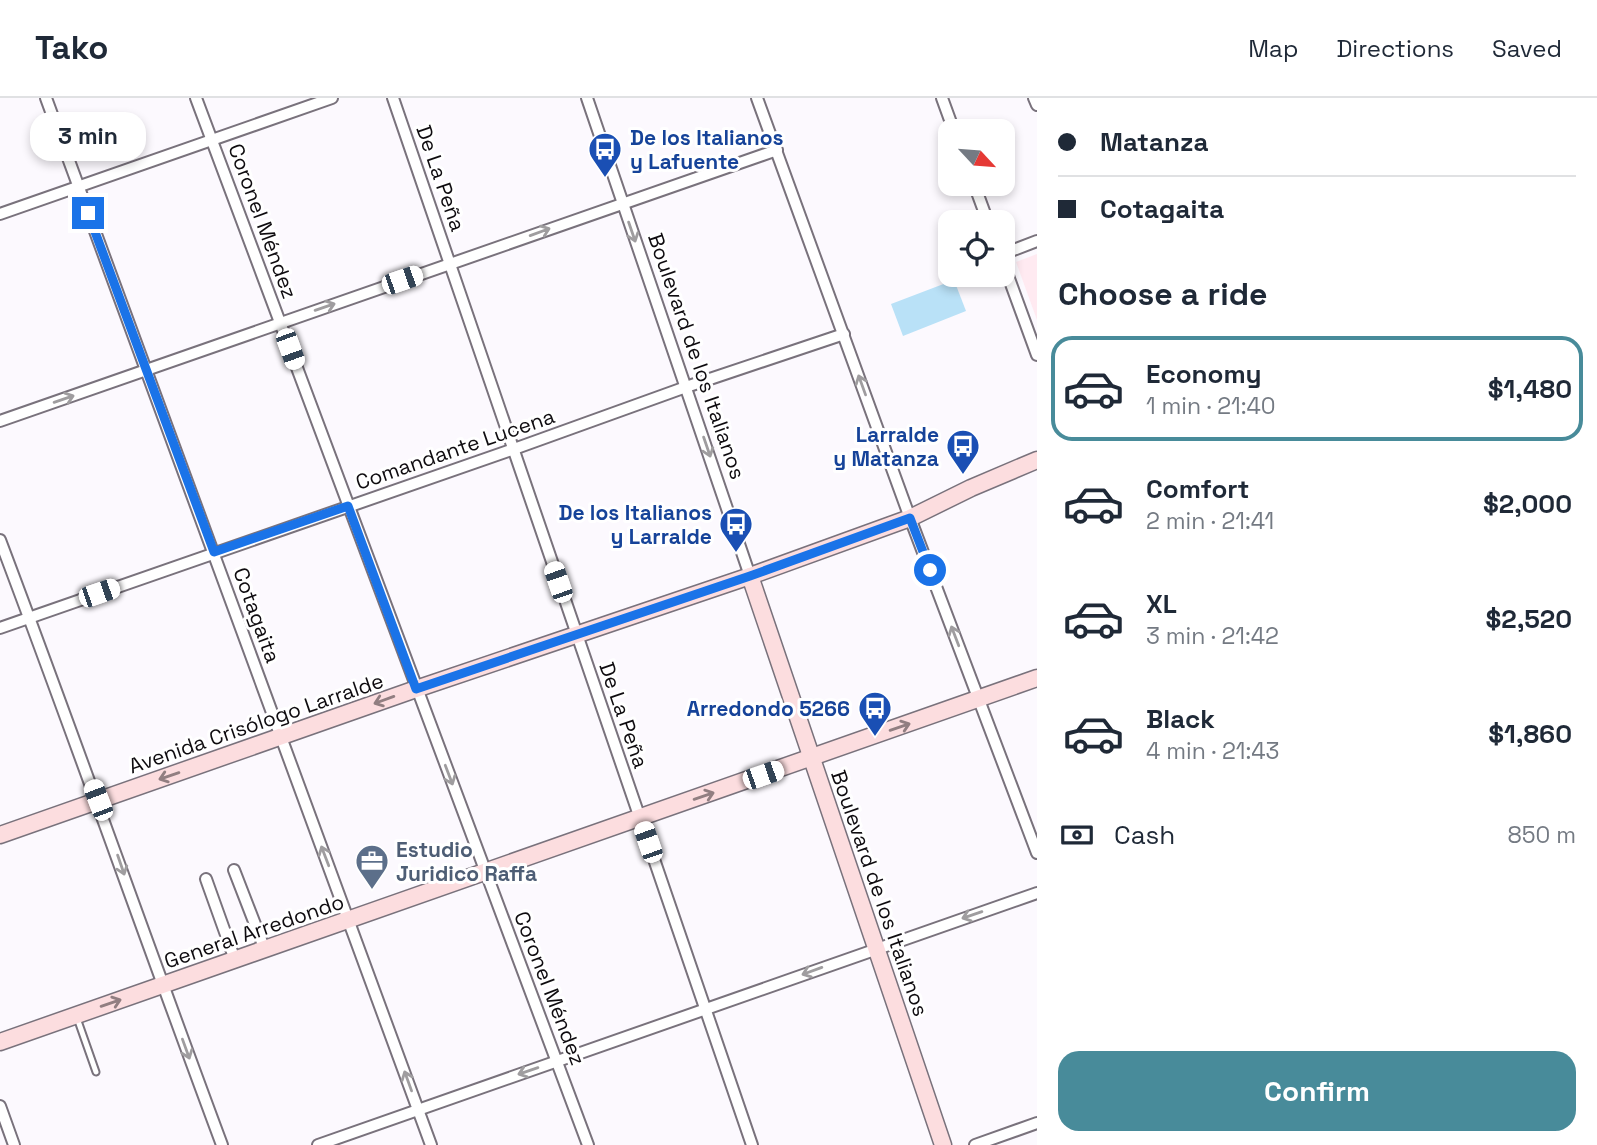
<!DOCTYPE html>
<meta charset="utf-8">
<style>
:root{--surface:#fff;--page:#f6f6f7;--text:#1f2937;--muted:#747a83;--line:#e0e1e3;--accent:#488b9a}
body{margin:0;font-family:"Space Grotesk",sans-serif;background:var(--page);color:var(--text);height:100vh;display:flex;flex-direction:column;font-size:26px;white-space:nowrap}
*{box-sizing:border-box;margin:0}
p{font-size:23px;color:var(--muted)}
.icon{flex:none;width:38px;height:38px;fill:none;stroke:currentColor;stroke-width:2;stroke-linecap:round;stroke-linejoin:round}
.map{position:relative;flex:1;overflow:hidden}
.panel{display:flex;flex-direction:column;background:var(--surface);width:560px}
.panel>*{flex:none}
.banner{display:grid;align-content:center;height:154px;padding:0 21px;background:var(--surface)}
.needle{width:46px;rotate:116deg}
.buttons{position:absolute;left:938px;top:21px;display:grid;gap:14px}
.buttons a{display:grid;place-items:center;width:77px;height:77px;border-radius:14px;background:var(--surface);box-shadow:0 4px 10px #0003;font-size:35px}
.end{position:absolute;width:32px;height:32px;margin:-16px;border:9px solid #1a73e8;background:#fff;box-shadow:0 0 0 4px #fff}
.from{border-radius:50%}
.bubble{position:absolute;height:49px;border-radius:21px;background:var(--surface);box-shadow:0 4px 10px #0003;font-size:23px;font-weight:800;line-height:49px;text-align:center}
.car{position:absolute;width:21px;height:42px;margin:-21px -10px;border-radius:9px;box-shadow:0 0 5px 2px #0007;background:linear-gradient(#fff 24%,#345 0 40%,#fff 0 76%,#345 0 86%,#fff 0)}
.banner b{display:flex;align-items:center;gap:24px;height:66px;font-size:26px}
.banner b+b{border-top:2px solid var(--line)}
.banner i{width:18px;height:18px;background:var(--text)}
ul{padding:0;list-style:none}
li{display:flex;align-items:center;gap:21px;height:105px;margin:0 14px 10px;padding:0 7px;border:4px solid transparent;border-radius:21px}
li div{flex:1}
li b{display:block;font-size:26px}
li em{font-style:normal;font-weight:800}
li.on{border-color:var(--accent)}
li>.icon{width:63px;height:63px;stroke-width:1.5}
h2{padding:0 21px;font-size:32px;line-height:84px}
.pay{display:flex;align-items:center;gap:18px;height:77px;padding:0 21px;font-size:26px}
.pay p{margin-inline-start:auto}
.button{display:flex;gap:14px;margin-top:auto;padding:14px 21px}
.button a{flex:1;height:80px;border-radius:21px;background:var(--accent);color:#fff;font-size:28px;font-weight:800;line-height:80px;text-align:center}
header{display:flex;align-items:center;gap:42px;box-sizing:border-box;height:98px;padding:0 35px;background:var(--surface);border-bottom:2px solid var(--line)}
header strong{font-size:33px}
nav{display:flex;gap:38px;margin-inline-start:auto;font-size:24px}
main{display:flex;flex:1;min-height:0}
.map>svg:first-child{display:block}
</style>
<header>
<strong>Tako</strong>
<nav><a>Map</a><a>Directions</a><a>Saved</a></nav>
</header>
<main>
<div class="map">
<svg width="1037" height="1047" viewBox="0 0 1037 1047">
<rect width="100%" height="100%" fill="#fcf9fe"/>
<!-- commercial -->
<polygon fill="#ffeaf1" points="1037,156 1037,222 1016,164"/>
<!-- water -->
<polygon fill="#b9e1f7" points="954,182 966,213 903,238 891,206"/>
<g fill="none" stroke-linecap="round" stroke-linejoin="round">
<defs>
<polyline id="lane" points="77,920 96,974"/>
<g id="street">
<polyline points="46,0 431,1047"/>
<polyline points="196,0 588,1047"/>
<polyline points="393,0 752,1047"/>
<polyline points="587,0 750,478"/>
<polyline points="757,0 910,420 1037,755"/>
<polyline points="942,0 954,33"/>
<polyline points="1034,0 1037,7"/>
<polyline points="974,86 988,124"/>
<polyline points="0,116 332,0"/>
<polyline points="1003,156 1037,143"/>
<polyline points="1003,164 1037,257"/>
<polyline points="0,323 777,52"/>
<path d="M0 442C76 643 147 846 222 1047"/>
<polyline points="0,530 514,351 686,289 844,236"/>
<polyline points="234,772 265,852"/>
<polyline points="206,781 235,862"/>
<polyline points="0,1008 14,1047"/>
<polyline points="318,1047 1037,795"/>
<polyline points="975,1047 1037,1025"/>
</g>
<g id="secondary">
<polyline points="750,478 943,1047"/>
<polyline points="0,737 416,591 750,478 910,420 971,390 1037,362"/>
<polyline points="0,944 1037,580"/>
</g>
</defs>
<!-- lane casing -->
<use href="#lane" stroke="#79727c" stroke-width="9"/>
<!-- street casing -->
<use href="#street" stroke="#79727c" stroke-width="14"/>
<!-- secondary casing -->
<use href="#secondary" stroke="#79727c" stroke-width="19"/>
<!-- lane -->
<use href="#lane" stroke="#fff" stroke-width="5"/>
<!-- street -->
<use href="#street" stroke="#fff" stroke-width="10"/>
<!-- secondary -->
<use href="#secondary" stroke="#fcdddf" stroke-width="16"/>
</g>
<!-- one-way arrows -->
<defs><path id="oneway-shaft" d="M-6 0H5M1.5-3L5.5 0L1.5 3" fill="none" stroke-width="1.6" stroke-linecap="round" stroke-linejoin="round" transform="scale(1.75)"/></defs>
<g stroke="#9f9d9f">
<use href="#oneway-shaft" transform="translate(540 134) rotate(-20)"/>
<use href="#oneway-shaft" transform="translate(632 134) rotate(71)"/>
<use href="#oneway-shaft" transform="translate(325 209) rotate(-19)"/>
<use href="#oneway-shaft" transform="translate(862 287) rotate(-110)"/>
<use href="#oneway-shaft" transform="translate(64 301) rotate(-19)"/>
<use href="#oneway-shaft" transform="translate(707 349) rotate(71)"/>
<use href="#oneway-shaft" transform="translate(955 538) rotate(-111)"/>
<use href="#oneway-shaft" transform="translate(449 677) rotate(69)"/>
<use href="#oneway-shaft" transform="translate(325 758) rotate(-111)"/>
<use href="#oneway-shaft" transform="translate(121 767) rotate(71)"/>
<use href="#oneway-shaft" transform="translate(972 817) rotate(161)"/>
<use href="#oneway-shaft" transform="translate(812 873) rotate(160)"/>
<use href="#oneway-shaft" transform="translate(186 951) rotate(70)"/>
<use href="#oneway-shaft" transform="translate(528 973) rotate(161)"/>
<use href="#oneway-shaft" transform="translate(408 983) rotate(-110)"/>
</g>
<g stroke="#917e81">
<use href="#oneway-shaft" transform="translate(384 602) rotate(160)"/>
<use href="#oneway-shaft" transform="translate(900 629) rotate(-19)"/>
<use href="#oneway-shaft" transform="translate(169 678) rotate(161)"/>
<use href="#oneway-shaft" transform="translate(704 698) rotate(-19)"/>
<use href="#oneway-shaft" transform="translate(111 905) rotate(-19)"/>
</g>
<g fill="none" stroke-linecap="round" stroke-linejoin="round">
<!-- route -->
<polyline stroke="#1a73e8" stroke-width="9" points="88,115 214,454 348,408 416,591 750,478 910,420 930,472"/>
</g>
<!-- icons -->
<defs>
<symbol id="bus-pin" viewBox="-11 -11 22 30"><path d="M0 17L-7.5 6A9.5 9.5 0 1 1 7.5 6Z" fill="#1a4fb4" stroke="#fff"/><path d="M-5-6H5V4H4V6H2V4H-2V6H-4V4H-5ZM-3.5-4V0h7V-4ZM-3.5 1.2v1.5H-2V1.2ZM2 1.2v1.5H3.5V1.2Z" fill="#fff"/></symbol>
<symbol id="office-pin" viewBox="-11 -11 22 30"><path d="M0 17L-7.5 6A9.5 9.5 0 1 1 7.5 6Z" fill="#5c6f8a" stroke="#fff"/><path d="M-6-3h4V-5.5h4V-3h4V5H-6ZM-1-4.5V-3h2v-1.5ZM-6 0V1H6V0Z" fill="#fff"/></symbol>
</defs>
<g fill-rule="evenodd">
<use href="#bus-pin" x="586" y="32" width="38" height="52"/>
<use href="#bus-pin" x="944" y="329" width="38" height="52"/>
<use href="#bus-pin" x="717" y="407" width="38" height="52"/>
<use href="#bus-pin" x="856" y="591" width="38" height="52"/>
<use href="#office-pin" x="353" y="744" width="38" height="52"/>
</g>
<g text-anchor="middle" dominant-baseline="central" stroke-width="6" stroke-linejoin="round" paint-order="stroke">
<!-- transit labels -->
<g font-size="21" font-weight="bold" fill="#164399" stroke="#fff" text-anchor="end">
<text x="630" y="39" text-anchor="start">De los Italianos<tspan x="630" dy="24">y Lafuente</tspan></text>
<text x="939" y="336">Larralde<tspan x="939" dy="24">y Matanza</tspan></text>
<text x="712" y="414">De los Italianos<tspan x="712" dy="24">y Larralde</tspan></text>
<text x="850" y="610">Arredondo 5266</text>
</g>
<!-- street labels -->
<g font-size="21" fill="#0e0b0f" stroke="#fff">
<text transform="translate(441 80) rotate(71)">De La Peña</text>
<text transform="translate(263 123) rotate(70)">Coronel Méndez</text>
<text transform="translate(697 258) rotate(71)">Boulevard de los Italianos</text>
<text transform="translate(455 351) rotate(-19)">Comandante Lucena</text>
<text transform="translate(257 517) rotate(70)">Cotagaita</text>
<text transform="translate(624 617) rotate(71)">De La Peña</text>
<text transform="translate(256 625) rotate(-19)">Avenida Crisólogo Larralde</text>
<text transform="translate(880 795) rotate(71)">Boulevard de los Italianos</text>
<text transform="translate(254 833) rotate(-19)">General Arredondo</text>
<text transform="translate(550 890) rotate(69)">Coronel Méndez</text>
</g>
<!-- service labels -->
<g font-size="21" font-weight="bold" fill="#4e5e75" stroke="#fff" text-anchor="start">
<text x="396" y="751">Estudio<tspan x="396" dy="24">Juridico Raffa</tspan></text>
</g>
</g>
</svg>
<div class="buttons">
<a><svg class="needle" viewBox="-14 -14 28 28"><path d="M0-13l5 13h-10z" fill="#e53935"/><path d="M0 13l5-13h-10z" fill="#747a83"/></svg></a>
<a><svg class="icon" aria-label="locate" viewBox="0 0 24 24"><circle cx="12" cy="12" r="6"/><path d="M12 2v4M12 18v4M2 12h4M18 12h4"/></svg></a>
</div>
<i class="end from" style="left:930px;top:472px"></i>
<i class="end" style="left:88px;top:115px"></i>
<div class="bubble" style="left:30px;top:14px;width:116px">3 min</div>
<i class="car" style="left:402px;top:182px;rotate:71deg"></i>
<i class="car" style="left:290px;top:251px;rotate:160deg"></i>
<i class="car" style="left:558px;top:484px;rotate:341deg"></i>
<i class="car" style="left:99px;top:495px;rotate:71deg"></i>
<i class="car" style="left:763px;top:677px;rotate:71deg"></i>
<i class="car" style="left:98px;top:702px;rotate:339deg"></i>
<i class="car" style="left:648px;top:744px;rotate:341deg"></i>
</div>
<section class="panel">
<div class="banner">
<b><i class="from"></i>Matanza</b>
<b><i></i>Cotagaita</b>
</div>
<h2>Choose a ride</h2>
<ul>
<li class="on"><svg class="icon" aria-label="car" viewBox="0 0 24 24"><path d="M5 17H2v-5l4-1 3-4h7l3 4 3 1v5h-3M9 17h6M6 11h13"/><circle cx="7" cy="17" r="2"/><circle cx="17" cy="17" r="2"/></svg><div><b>Economy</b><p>1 min · 21:40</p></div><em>$1,480</em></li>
<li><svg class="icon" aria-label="car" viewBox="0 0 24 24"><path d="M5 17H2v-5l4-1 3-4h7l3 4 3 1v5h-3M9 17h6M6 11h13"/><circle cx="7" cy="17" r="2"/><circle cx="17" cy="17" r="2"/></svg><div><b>Comfort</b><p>2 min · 21:41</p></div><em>$2,000</em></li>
<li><svg class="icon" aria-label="car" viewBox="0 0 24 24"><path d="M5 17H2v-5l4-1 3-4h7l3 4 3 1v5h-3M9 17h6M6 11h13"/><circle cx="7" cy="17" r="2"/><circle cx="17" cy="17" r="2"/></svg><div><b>XL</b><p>3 min · 21:42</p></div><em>$2,520</em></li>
<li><svg class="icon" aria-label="car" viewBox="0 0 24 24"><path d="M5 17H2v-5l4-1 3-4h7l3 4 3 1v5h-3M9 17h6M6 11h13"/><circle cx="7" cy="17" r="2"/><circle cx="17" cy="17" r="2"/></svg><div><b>Black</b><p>4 min · 21:43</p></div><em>$1,860</em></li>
</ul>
<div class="pay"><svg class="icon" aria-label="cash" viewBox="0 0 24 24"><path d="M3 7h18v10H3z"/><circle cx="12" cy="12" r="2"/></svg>Cash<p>850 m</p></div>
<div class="button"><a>Confirm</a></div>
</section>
</main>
